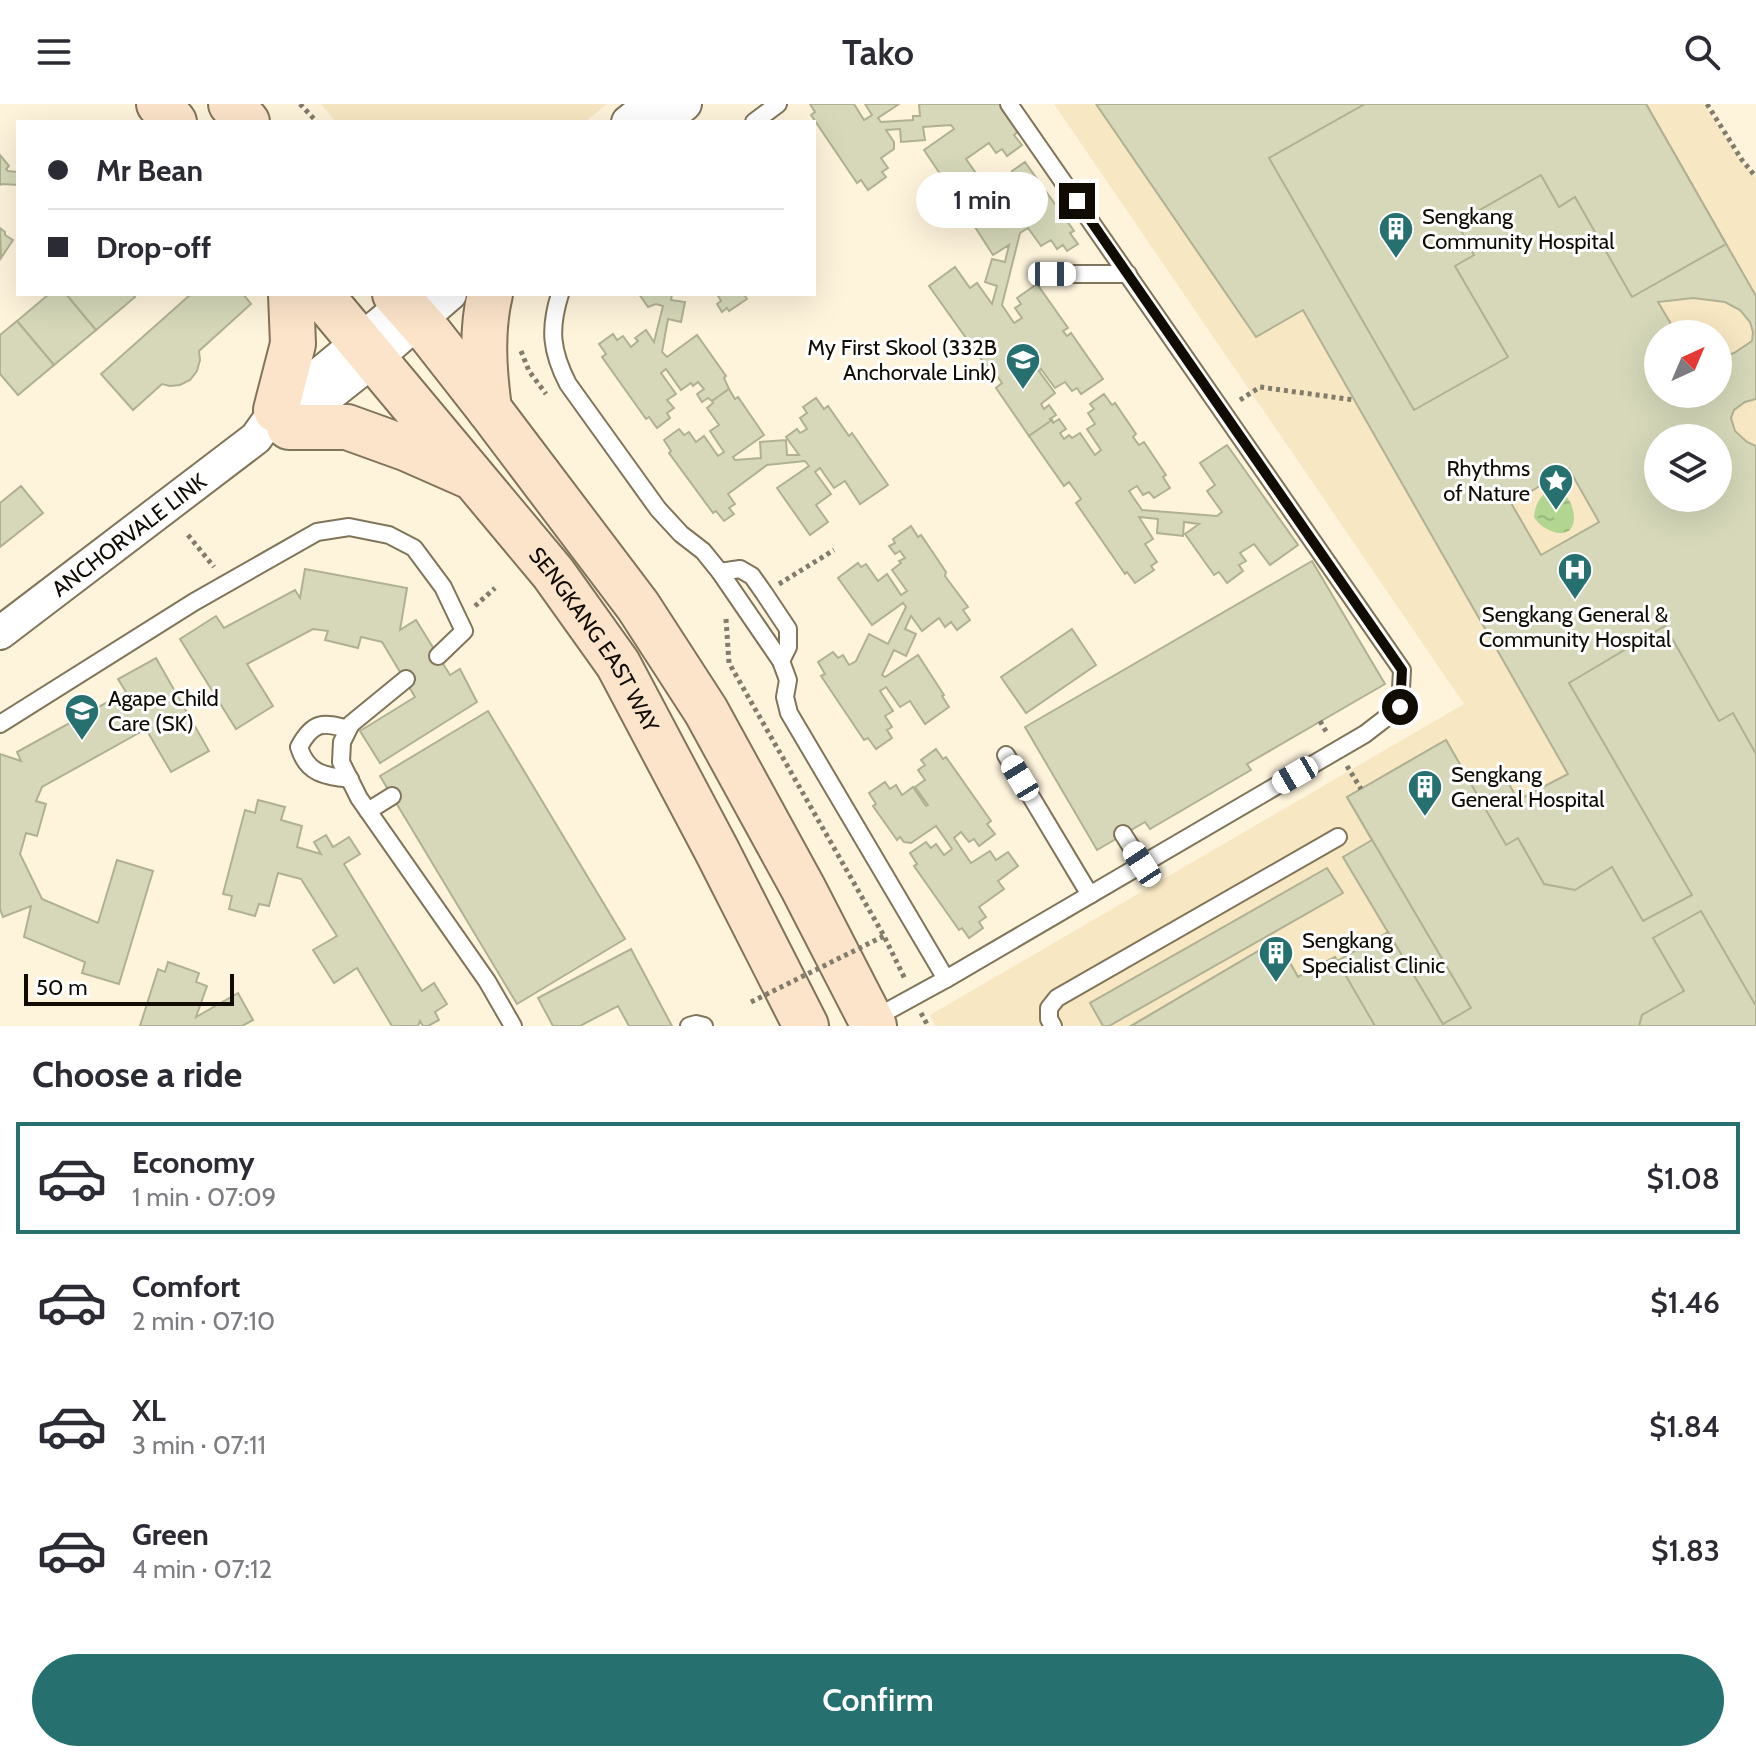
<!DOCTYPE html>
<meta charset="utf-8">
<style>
:root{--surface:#fff;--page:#f7f7f7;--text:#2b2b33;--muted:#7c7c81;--line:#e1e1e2;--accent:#267070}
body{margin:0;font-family:Cabin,sans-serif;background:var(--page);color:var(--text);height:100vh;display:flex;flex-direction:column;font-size:30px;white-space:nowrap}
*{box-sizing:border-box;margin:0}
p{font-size:26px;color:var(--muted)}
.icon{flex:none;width:44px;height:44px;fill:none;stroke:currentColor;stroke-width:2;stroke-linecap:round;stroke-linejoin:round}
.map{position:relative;height:922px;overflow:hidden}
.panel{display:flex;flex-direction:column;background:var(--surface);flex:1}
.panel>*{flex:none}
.banner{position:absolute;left:16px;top:16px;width:800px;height:176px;border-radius:0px;box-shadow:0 8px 32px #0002;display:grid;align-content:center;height:176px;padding:0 32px;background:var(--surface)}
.needle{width:52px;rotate:44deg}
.controls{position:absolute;left:1644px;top:216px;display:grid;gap:16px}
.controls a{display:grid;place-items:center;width:88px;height:88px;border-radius:50%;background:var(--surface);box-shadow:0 8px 32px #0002;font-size:40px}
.scale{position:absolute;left:24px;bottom:20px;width:210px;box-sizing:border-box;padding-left:8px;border:4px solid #100c04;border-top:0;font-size:22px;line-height:28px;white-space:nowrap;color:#100c04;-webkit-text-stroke:6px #fff;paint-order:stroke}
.end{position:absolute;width:36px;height:36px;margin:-18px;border:10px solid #100c04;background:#fff;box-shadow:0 0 0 4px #fff}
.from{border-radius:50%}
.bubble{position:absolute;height:56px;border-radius:28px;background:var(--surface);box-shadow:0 8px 32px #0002;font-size:26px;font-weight:600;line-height:56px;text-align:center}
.car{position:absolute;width:24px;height:48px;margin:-24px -12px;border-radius:10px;box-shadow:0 0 6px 2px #0007;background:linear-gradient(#fff 24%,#345 0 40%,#fff 0 76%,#345 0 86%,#fff 0)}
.banner b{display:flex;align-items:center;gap:28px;height:76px;font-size:30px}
.banner b+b{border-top:2px solid var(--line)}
.banner i{width:20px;height:20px;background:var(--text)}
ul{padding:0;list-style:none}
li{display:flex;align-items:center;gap:24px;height:112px;margin:0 16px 12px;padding:0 16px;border:4px solid transparent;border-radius:0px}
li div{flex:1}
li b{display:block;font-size:30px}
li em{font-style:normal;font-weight:600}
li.on{border-color:var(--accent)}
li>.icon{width:72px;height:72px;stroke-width:1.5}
h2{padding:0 32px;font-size:36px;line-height:96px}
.primary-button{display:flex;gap:16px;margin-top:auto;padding:16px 32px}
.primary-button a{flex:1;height:92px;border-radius:48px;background:var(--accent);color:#fff;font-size:32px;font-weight:600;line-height:92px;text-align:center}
header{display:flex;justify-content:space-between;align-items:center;height:104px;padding:0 32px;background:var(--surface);font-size:36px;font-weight:600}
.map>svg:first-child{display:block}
</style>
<header><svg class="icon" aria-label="menu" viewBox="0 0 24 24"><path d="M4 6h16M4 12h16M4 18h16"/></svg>Tako<svg class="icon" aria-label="search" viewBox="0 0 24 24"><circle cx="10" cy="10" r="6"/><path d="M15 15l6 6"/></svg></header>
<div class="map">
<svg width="1756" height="922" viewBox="0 0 1756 922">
<defs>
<pattern id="water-ripples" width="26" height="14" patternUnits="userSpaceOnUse" patternTransform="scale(2)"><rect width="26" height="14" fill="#b2d591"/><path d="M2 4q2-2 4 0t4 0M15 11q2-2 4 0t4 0" fill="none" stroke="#98b67b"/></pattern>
</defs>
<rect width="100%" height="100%" fill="#fef4dc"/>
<!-- built -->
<g fill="#f7e7c2" fill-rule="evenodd">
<polygon points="321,0 607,0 585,18 336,18"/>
<path d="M1054 0H1704L1738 53 1756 74V922H935L930 911 1464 600ZM1658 230H1718V290H1658ZM1658 334H1718V394H1658Z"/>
</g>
<!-- water -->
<path fill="url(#water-ripples)" d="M1551 385C1554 386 1560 387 1563 389 1577 400 1581 436 1554 428 1545 425 1539 421 1534 413 1535 401 1540 391 1551 385Z"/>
<!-- building -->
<g fill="#d6d8b9" stroke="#b0b193" stroke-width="2" fill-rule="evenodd">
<polygon points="810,0 854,0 864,16 872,11 865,0 899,0 878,14 881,18 913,16 913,12 920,12 919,0 1000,0 1019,27 1014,31 1022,41 1007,52 1002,45 996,49 989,39 966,55 978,72 972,77 974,80 955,92 924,46 954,25 951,21 923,23 925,36 901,38 900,25 886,26 894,38 894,45 881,54 888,64 882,68 886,73 868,86 861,76 857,79 811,11 815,8"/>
<path d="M1096 0H1646L1756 192V295L1745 298 1734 306 1731 314 1735 327 1747 338 1756 342V922H1444L1343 753 1372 736 1347 693 1446 636 1471 680 1500 664 1518 696 1568 670 1303 206 1256 233ZM1693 194 1725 198 1740 206 1750 218 1753 228 1752 237 1734 249 1718 254V290H1658V230H1677L1658 198ZM1658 334H1718V394H1658ZM1569 365 1599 418 1541 451 1511 399Z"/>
<polygon points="1365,0 1646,0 1726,140 1632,193 1575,93 1559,103 1541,71 1457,119 1474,151 1455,162 1508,253 1414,306 1269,54"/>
<polygon points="0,51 9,62 6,65 8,67 18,68 18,81 2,80 0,81"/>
<polygon points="1025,58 1074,127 1070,129 1078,140 1067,147 1063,141 1057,145 1051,136 1041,142 1028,124 1020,129 1002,201 1014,219 1022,214 1015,204 1021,200 1017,194 1037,180 1068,224 1063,227 1067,232 1071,229 1103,275 1081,290 1077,284 1072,287 1065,278 1055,284 1041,265 1039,267 1055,289 1041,300 1044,305 1049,301 1056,311 1050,315 1052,316 1029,332 996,284 1002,279 988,259 986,262 929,182 955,163 970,184 977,179 992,200 997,182 985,178 992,155 1005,158 1009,141 993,151 955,92 974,80 978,82 983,78 998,99 1015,87 1009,78 1016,73 1012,67"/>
<polygon points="0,124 5,128 5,131 13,136 1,154"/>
<polygon points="49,190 66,190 96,226 54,261 17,217"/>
<polygon points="66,190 132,190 135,193 96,226"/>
<polygon points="191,190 243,190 251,200 199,247 200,256 197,267 190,276 180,281 170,282 162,280 133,306 101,270"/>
<polygon points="639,190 672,190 671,196 685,198 681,218 668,215 662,248 667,253 697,231 726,272 724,274 729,285 712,297 708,294 702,298 697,290 704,285 698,278 693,282 691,279 681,286 666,265 661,269 676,290 667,296 674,304 667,309 670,314 657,324 649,313 646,315 602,253 606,250 599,240 613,230 617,236 623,232 631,243 638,237 635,234 646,226 654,238 663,202 656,200 648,203"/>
<polygon points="717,190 744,190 747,195 729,207 727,204 722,208 717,200 721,197"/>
<polygon points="17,217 54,261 18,291 0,270 0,231"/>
<polygon points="729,285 735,295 738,293 764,331 733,353 735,356 761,354 760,338 786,336 787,351 799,351 786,333 797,325 800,329 807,325 800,314 807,309 803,303 816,294 824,305 828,302 849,332 852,329 888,381 860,400 845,377 834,384 820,364 815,368 831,390 816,401 828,418 810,431 777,384 809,362 805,357 767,361 728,390 735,400 729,404 734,410 724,417 716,407 713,409 669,349 671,347 664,336 679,325 684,331 689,328 696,338 704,332 718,352 724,348 710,327 719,321 707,304 713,299 712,297"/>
<polygon points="1104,290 1112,301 1115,299 1136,330 1133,333 1139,341 1144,338 1166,371 1163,373 1170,384 1154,394 1149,388 1143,391 1137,382 1129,387 1142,406 1217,412 1222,408 1207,387 1215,381 1200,359 1227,341 1298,441 1270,461 1254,440 1240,449 1246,457 1239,461 1243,467 1227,479 1219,468 1214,471 1185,430 1199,420 1184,418 1183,432 1157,429 1158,415 1139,413 1153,435 1145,440 1157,458 1151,462 1154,466 1135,479 1127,468 1125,470 1076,399 1081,395 1069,378 1064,382 1029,332 1052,316 1053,319 1059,315 1066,325 1060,329 1064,335 1069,331 1072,334 1080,329 1095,351 1101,346 1087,325 1095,320 1088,309 1094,305 1090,300"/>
<polygon points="21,382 43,409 0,443 0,399"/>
<polygon points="911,422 918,433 921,431 946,468 945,472 968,503 963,506 970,516 957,526 951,518 945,523 939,514 922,527 911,512 905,525 916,530 906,552 894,546 882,571 885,573 918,551 944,591 942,592 949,603 925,620 910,597 900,603 886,583 880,587 893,607 885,612 892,623 887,626 892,634 876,645 868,634 864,636 821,572 825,570 818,558 833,548 838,554 843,551 849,561 856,557 869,530 888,540 906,503 903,499 872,521 838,474 858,459 861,463 866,460 878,477 887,470 901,491 907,487 892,466 901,459 899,457 905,454 900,447 895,450 889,442 895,439 893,435"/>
<polygon points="1312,457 1385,580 1247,660 1251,666 1150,725 1145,718 1097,746 1025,623"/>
<polygon points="305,465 407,484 400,526 416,516 450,571 460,565 477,598 380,659 360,627 415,593 382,538 361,533 358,544 325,536 328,527 313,525 247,560 273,602 236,625 180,535 216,512 224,524 295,486 300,494"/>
<polygon points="1665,522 1719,617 1733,609 1756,650 1756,902 1701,807 1653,834 1684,887 1642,911 1639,922 1444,922 1443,920 1471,904 1347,693 1446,636 1506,741 1518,734 1544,780 1575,786 1612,763 1643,817 1692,791 1569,579"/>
<polygon points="1072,525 1096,561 1026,609 1001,573"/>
<polygon points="156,554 209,647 171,668 146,625 42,683 36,697 46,700 37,732 26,729 20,750 42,795 98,819 117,756 153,767 119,880 82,869 85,858 24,833 31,802 3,813 0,805 0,650 21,657 17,648 126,588 118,575"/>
<polygon points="488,607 625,835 517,900 380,672"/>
<polygon points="936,645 943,655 946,653 991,717 987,720 995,730 979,742 974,735 969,738 961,728 954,734 971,759 990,747 996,756 1008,748 1018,762 998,777 1004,785 979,803 986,813 979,818 983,824 969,834 962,824 959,826 914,762 917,760 910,749 926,738 931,744 936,740 944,751 952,745 936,722 911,739 904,738 900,733 897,736 873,702 876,700 869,689 885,678 890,685 896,681 902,691 913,683 926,702 928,701 915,683 925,676 918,666 925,661 921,656"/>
<polygon points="258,696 285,703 281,716 302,722 297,743 321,750 314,738 326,731 333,743 349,733 360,750 344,760 422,887 434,879 447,900 435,908 439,916 428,922 423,922 420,917 418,922 392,922 357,864 334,879 313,846 337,832 301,775 278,769 269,802 259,800 255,812 229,805 232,792 223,790 245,706 255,709"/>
<polygon points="1327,764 1343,789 1109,922 1103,922 1090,899"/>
<polygon points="1388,828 1444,922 1131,922 1277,836 1298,873 1335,853 1337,857"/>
<polygon points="1277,836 1298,873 1335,853 1375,922 1131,922"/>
<polygon points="631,845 672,922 629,922 618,902 580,922 553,922 538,894"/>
<polygon points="168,858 199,869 196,878 207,882 196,913 238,889 253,916 242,922 140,922 158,865 165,868"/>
</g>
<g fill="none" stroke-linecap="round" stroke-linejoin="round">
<defs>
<g id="lane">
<polyline points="754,18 778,0"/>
<polyline points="1052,170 1128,170"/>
<path d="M560 190C549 225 551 247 568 280L658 405 681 430 703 447 720 468 781 557 788 576 785 593 789 609 946 875"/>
<polyline points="720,468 740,465 752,472 764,489 788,525 788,543 781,557"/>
<polyline points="406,575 351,620 342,638 341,658 359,694 487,877 513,922"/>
<polyline points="0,620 194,498 317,428 349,423 389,431 414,444 443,483 464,527 438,552"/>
<path d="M348 625C323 618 313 617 299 643 307 670 325 672 350 675"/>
<polyline points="1006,651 1090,791"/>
<polyline points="368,707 392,692"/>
<polyline points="1123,730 1142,760"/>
<polyline points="873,915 946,875 1365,630 1400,603 1402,566 1009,0"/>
<polyline points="689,922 696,920 704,922"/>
<polyline points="1053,922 1049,915 1049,904 1057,894 1338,733"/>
</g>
<g id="street">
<polyline points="628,18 651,0"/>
<polyline points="663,18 685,0"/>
<polyline points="282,325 289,323 375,255 450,190"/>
<path id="s1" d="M0 529 256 334 276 306 416 190"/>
</g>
<g id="secondary">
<polyline points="159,0 174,18"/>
<polyline points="231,0 247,18"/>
<path id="s2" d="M320 190 553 469 618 560 717 747 806 922"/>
<polyline points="395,190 431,231 489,305 638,502 706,607 803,784 874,922"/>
<path d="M489 305C484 267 481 228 490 190"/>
<polyline points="276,306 293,240 291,190"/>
<polyline points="289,323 347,323 408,345 467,371"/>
</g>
</defs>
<!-- lane casing -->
<use href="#lane" stroke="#80745a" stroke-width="20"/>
<!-- street casing -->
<use href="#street" stroke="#80745a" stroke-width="36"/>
<!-- secondary casing -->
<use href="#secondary" stroke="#80745a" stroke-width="48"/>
<!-- path -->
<g stroke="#827c6c" stroke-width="5" stroke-dasharray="4 4" stroke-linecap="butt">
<polyline points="300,0 317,18"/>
<polyline points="1707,0 1742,56 1756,73"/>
<polyline points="521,247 529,267 546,290"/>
<polyline points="1240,296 1260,283 1354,296"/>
<polyline points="188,431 214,463"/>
<polyline points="779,480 834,446"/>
<polyline points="475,502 495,484"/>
<polyline points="726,515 729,559 884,832 905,875"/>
<polyline points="1320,617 1327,629"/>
<polyline points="1347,662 1361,685"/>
<polyline points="921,909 928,922"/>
</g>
<!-- lane -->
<use href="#lane" stroke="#fff" stroke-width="16"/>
<!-- street -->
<use href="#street" stroke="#fff" stroke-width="32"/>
<!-- secondary -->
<use href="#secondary" stroke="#fce4ca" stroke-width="44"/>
<!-- path-bridge -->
<polyline stroke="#827c6c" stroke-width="5" stroke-dasharray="4 4" stroke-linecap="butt" points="751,898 884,832"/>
</g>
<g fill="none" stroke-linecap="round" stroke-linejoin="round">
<!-- route -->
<polyline stroke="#100c04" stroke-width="10" points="1077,97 1402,566 1400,603"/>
</g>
<!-- icons -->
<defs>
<symbol id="building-pin" viewBox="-11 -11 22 30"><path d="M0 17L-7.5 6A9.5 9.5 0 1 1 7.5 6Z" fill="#267070" stroke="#fff"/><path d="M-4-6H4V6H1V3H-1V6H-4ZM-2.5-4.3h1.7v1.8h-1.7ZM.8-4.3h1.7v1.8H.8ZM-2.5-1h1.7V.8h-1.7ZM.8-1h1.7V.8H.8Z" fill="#fff"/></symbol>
<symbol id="school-pin" viewBox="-11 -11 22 30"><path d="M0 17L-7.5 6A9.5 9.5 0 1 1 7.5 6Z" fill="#267070" stroke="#fff"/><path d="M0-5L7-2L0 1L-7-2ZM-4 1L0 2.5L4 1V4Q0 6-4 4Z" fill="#fff"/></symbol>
<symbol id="sight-pin" viewBox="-11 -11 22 30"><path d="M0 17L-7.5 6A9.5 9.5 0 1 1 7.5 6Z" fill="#267070" stroke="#fff"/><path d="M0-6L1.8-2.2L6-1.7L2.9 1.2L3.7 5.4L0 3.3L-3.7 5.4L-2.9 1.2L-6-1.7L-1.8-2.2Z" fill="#fff"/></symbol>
<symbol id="hospital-pin" viewBox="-11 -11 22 30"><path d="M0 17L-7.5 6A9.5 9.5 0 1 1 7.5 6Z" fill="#267070" stroke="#fff"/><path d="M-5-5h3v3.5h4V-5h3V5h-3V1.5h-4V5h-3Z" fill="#fff"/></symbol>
</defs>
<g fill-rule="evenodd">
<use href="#building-pin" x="1376" y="105" width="40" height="54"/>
<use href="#school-pin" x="1003" y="236" width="40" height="54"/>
<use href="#sight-pin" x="1536" y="357" width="40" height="54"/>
<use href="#hospital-pin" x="1555" y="446" width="40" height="54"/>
<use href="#school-pin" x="62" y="587" width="40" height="54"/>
<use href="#building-pin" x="1405" y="663" width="40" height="54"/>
<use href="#building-pin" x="1256" y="829" width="40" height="54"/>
</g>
<g text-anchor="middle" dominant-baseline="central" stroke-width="6" stroke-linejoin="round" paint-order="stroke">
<!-- poi labels -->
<g font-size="22" fill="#100c04" stroke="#fff" text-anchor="start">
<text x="1422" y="112">Sengkang<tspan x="1422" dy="25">Community Hospital</tspan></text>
<text x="997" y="243" text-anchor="end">My First Skool (332B<tspan x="997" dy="25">Anchorvale Link)</tspan></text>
<text x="1530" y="364" text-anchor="end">Rhythms<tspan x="1530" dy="25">of Nature</tspan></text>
<text x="1575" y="510" text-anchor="middle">Sengkang General &amp;<tspan x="1575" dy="25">Community Hospital</tspan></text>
<text x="108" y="594">Agape Child<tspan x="108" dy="25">Care (SK)</tspan></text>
<text x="1451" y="670">Sengkang<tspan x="1451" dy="25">General Hospital</tspan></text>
<text x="1302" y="836">Sengkang<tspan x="1302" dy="25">Specialist Clinic</tspan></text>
</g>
<!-- street labels -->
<g font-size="22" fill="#100c04" stroke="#fff">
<text stroke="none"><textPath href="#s1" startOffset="162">ANCHORVALE LINK</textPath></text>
<text stroke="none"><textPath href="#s2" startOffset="442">SENGKANG EAST WAY</textPath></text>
</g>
</g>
</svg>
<div class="controls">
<a><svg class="needle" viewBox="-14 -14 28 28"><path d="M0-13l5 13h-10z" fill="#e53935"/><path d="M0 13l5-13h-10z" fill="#7c7c81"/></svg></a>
<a><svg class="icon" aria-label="layers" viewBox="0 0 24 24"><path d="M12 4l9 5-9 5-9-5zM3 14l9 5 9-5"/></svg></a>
</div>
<div class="scale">50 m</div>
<i class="end from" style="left:1400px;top:603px"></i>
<i class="end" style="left:1077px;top:97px"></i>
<div class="bubble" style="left:916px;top:68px;width:132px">1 min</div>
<i class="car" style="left:1052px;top:170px;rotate:90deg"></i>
<i class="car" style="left:1295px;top:671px;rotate:240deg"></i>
<i class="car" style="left:1020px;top:674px;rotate:329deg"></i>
<i class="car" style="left:1142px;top:760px;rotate:327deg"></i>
<div class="banner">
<b><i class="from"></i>Mr Bean</b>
<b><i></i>Drop-off</b>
</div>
</div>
<section class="panel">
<h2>Choose a ride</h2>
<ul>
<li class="on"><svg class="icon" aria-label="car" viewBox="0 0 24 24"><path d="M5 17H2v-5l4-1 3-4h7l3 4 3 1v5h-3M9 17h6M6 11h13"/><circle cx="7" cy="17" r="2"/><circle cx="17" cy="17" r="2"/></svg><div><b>Economy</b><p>1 min · 07:09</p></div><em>$1.08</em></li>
<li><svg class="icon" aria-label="car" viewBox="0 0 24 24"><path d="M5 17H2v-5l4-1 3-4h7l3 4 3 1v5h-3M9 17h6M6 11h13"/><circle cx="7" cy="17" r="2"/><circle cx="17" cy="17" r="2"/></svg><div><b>Comfort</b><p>2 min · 07:10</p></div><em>$1.46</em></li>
<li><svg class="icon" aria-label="car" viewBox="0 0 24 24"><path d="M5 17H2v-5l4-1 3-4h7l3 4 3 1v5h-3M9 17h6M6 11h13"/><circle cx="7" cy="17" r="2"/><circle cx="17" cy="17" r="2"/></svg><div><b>XL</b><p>3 min · 07:11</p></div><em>$1.84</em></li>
<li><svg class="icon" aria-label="car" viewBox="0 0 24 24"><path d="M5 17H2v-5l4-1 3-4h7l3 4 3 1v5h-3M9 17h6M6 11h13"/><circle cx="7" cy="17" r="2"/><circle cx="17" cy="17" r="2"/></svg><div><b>Green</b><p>4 min · 07:12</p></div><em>$1.83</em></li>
</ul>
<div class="primary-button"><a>Confirm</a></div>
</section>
